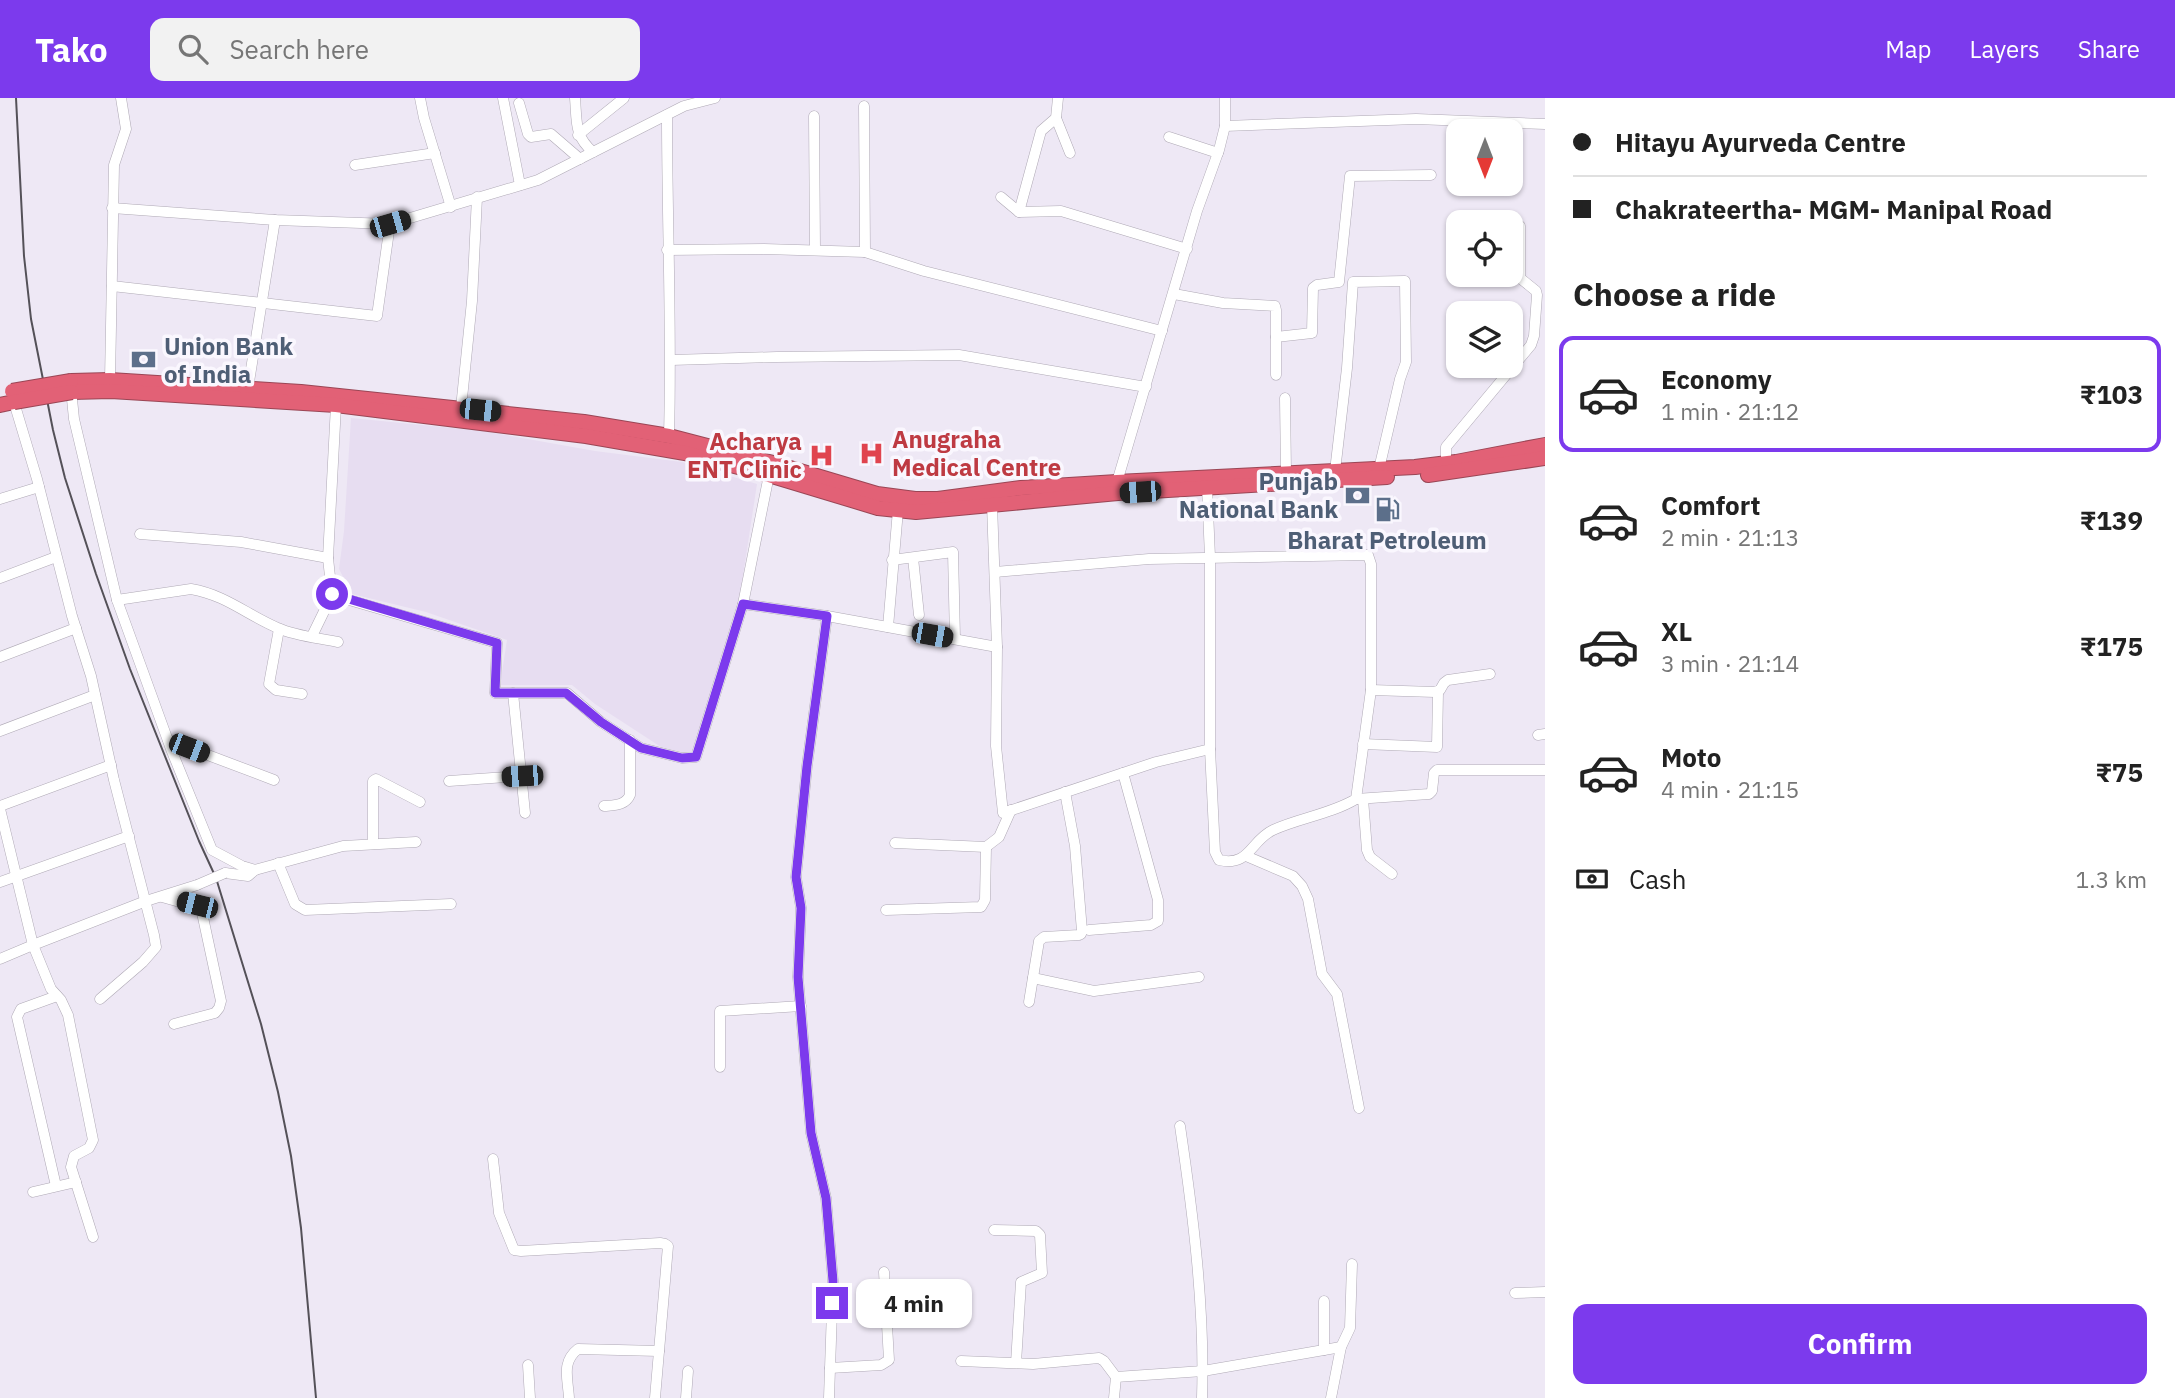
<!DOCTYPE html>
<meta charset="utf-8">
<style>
:root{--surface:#fff;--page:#f2f2f2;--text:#222;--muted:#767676;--line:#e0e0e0;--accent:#7c3aed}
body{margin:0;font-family:"IBM Plex Sans",sans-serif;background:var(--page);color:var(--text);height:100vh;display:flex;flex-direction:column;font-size:26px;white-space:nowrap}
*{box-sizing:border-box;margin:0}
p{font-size:23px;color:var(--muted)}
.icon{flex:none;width:38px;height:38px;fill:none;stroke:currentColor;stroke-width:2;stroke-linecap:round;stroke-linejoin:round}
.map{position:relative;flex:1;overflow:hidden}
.panel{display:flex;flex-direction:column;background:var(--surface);width:630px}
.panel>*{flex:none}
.hud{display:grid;align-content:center;height:154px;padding:0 28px;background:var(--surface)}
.needle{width:46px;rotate:180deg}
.buttons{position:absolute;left:1446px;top:21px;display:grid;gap:14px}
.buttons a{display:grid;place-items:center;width:77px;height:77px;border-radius:14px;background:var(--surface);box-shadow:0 2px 5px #0004;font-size:35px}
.end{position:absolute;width:32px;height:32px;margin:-16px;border:9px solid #7c3aed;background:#fff;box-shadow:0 0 0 4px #fff}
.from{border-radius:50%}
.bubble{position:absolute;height:49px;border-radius:14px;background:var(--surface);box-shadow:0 2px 5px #0004;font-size:23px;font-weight:700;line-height:49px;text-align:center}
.car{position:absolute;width:21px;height:42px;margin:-21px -10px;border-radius:9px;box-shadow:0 0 5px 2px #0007;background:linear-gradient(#222 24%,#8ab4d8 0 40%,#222 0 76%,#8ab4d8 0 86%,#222 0)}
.hud b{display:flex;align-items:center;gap:24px;height:66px;font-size:26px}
.hud b+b{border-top:2px solid var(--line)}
.hud i{width:18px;height:18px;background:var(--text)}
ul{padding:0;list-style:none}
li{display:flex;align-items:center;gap:21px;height:116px;margin:0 14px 10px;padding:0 14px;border:4px solid transparent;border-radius:14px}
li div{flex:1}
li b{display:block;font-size:26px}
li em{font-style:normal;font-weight:700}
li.active{border-color:var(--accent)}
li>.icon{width:63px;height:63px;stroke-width:1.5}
h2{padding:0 28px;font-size:32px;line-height:84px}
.pay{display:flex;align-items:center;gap:18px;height:77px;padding:0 28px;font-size:26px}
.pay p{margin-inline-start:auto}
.action{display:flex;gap:14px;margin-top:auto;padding:14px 28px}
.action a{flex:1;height:80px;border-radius:14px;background:var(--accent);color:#fff;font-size:28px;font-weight:700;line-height:80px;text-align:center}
header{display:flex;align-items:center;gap:42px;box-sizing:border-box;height:98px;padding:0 35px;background:var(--accent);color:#fff}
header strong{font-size:33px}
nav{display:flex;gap:38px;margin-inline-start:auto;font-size:24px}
.search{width:490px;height:63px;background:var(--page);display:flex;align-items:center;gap:18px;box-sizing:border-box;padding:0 24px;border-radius:14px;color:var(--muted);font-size:26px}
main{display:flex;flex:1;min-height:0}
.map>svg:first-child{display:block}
</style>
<header>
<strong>Tako</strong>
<div class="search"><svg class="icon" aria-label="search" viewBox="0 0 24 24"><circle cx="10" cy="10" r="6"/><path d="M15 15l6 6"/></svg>Search here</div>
<nav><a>Map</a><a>Layers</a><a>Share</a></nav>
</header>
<main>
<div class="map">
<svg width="1545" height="1300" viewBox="0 0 1545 1300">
<rect width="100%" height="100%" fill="#eee8f5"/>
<!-- built -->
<polygon fill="#e7ddf1" points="351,320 483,333 595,353 682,364 757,386 738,510 692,657 661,649 595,606 572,587 500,587 507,542 426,514 352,496 339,471 344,433"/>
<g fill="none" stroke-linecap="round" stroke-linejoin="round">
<defs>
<g id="minor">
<polyline points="420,0 424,20 451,109"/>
<polyline points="503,0 520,87"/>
<path d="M575 0C577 23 574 38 593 54"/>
<polyline points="519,5 528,36 531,39 551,36 580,61"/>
<polyline points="864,8 865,154"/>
<path d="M667 17C667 124 672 231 669 338"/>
<polyline points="814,18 815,152"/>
<polyline points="1056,20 1070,55"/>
<polyline points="1225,28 1416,21 1545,26"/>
<polyline points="578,37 624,0"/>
<polyline points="1169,39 1218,55"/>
<polyline points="355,67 435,55"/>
<polyline points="1001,99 1019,114 1061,113 1187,151"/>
<polyline points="112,110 275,122 390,126 538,82 684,8 715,0"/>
<polyline points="1019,114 1041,33 1056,20 1058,0"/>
<polyline points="667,152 764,151 865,154 924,173 1162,233"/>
<polyline points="112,188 377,218 390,126"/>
<polyline points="1174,196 1223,205 1275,208 1276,212 1276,277"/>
<polyline points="1276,239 1312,235 1313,190 1317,187 1339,184 1350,78 1431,77"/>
<polyline points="671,262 777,259 959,257 1146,289"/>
<polyline points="110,282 114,67 126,31 121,0"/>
<polyline points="248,290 275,122"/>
<polyline points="71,291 74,321 117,502 171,651 212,752 242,768 255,772 343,748 416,744"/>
<polyline points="1285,300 1286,375"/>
<polyline points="13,301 37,381 72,518 91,578 114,682 154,837 156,849 143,864 100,901"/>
<polyline points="336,307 328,460 332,497 497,545 495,595 567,595 601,624 641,650 682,660 696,659 743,506 769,377"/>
<polyline points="461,310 472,203 477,99"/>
<polyline points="1446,365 1446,349 1531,247 1534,238 1537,197 1536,193 1520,180 1520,128"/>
<polyline points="1335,373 1347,270 1353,184 1405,183 1406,264 1400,281 1379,371"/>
<polyline points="1117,384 1197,113 1219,52 1225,28 1225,0"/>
<polyline points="0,401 39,389"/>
<polyline points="992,406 997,549 996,648 1003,715 1156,664 1210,651 1210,459 1207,389"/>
<polyline points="140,436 241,444 328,460"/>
<polyline points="913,460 919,517"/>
<polyline points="892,462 953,454 955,541"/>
<path d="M995 474 1149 461 1368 457 1371 466V592L1356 701C1331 716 1299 720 1273 732 1250 743 1250 769 1219 762L1215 754 1210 651"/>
<polyline points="0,480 56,459"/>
<path d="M117 502 191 491C226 497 247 517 278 530 295 538 319 540 338 544"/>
<polyline points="743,506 827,518 997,549"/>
<polyline points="827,518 807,668 796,779 801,810 798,879 811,1035 826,1100 833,1183 829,1300"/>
<polyline points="888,529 898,412"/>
<polyline points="279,531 269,586 276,592 302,596"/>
<polyline points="312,538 332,497"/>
<polyline points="0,559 76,530"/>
<polyline points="1371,592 1435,594 1440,592 1444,585 1448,582 1490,576"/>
<polyline points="513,595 525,715"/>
<polyline points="0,633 95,597"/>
<polyline points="1538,637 1545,636"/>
<polyline points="168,642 274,682"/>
<polyline points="1363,646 1437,649 1438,594"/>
<polyline points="449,683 522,678"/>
<polyline points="1356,701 1429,696 1432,693 1434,675 1437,672 1545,672"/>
<polyline points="1363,701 1367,752 1370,759 1392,776"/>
<polyline points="0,708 111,667"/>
<path d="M604 708C614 707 625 708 630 697V642"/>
<polyline points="0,711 33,847 0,861"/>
<polyline points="895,745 986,749 999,739 1011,712"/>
<polyline points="373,746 373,683 376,681 420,704"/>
<polyline points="1246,758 1293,778 1302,788 1308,801 1322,876 1337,896 1359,1010"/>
<polyline points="278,765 295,806 305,812 451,806"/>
<polyline points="225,775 248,778 255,772"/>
<polyline points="0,784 129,738"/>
<polyline points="162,799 201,810 221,903 219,910 215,915 174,926"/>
<polyline points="886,812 981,809 985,802 986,749"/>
<polyline points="1089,832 1151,827 1158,823 1158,802 1123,675"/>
<polyline points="1033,880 1094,893 1199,879"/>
<polyline points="1029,904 1039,843 1044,839 1079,837 1081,836 1082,833 1075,748 1065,694"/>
<polyline points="720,969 720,913 801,908"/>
<path d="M1180 1028C1193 1116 1205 1210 1202 1300"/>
<polyline points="493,1061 499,1115 514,1152 521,1153 660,1145 665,1146 668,1148 655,1300"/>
<polyline points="56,1088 17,919 21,911 57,898"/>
<polyline points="33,1094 76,1084"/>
<polyline points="994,1132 1036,1133 1040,1137 1042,1175 1021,1184 1016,1265"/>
<polyline points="93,1139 71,1069 74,1058 89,1050 93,1042 68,917 61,902 51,891 33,847 146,803 197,787"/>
<polyline points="1515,1195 1545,1194"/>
<polyline points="1324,1203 1324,1252"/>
<polyline points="961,1263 1033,1266 1099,1260 1104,1263 1116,1279"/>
<polyline points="528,1267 530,1300"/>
<polyline points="830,1270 881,1267 889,1262 884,1174"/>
<path d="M569 1300C568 1281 561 1264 578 1251L659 1253"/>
<polyline points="686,1300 688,1273"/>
<polyline points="1114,1300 1116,1279 1203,1273 1341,1249"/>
<polyline points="1331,1300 1341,1249 1350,1230 1352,1166"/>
</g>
<g id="highway">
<polyline points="71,283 110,282 301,294 584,324 669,338 773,365 877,396 915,401 938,401 1021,390 1117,384 1415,369 1456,364 1545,347"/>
<polyline points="72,294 111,293 336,307 586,338 685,355 769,377 878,410 916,414 1118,395 1387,379"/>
<polyline points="0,307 14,304"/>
<polyline points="1428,377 1545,360"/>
</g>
</defs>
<!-- minor casing -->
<use href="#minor" stroke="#afa9b5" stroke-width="11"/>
<!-- highway casing -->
<use href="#highway" stroke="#9a4655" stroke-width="16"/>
<!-- minor -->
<use href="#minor" stroke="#fff" stroke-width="10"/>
<!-- highway -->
<use href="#highway" stroke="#e26176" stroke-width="14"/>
<!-- rail -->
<polyline stroke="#545158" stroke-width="2" points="16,0 24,158 31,221 53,332 65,380 96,476 130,571 199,743 216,780 261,926 278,994 291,1058 301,1130 316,1300"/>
<defs>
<polyline id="minor-bridge" points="197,787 225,775"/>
<g id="highway-bridge">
<polyline points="12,293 71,283"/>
<polyline points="14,304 72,294"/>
</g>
</defs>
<!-- minor-bridge casing -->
<use href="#minor-bridge" stroke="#afa9b5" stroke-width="11" stroke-linecap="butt"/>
<!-- highway-bridge casing -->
<use href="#highway-bridge" stroke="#9a4655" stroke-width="16" stroke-linecap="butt"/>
<!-- minor-bridge -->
<use href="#minor-bridge" stroke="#fff" stroke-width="10"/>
<!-- highway-bridge -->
<use href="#highway-bridge" stroke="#e26176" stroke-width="14"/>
</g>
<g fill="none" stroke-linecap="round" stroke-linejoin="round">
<!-- route -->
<polyline stroke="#7c3aed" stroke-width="9" points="332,496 497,545 495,595 566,595 601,624 641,650 682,660 696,659 743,506 827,518 807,668 796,779 801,810 798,879 811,1035 826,1100 833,1183 832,1205"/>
</g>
<!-- icons -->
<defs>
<symbol id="bank-bare" viewBox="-9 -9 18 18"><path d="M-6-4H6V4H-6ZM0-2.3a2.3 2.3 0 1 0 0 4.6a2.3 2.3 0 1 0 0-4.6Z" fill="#5c6f8a" stroke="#faf7fe" stroke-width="2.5" paint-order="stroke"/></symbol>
<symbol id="hospital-bare" viewBox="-9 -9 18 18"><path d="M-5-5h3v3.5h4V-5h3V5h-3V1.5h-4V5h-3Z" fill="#e0444e" stroke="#faf7fe" stroke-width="2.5" paint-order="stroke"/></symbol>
<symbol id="fuel-bare" viewBox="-9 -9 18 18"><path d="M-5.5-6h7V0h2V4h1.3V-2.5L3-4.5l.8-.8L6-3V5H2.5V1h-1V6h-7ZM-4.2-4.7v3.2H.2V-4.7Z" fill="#5c6f8a" stroke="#faf7fe" stroke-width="2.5" paint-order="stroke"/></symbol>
</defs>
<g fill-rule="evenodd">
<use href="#bank-bare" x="126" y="244" width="35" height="35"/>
<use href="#hospital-bare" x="854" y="338" width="35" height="35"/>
<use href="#hospital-bare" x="804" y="340" width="35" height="35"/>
<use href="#bank-bare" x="1340" y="380" width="35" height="35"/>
<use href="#fuel-bare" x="1370" y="394" width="35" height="35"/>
</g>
<g text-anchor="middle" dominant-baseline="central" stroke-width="7" stroke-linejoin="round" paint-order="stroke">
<!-- service labels -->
<g font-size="24" font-weight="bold" fill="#4e5e75" stroke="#faf7fe" text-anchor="start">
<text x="164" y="248">Union Bank<tspan x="164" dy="28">of India</tspan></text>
<text x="1338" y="383" text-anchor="end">Punjab<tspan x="1338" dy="28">National Bank</tspan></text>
<text x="1387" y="442" text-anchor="middle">Bharat Petroleum</text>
</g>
<!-- health labels -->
<g font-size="24" font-weight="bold" fill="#be3a42" stroke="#faf7fe" text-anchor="start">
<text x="892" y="341">Anugraha<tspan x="892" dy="28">Medical Centre</tspan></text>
<text x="802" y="343" text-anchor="end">Acharya<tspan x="802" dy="28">ENT Clinic</tspan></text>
</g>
</g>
</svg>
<div class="buttons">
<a><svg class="needle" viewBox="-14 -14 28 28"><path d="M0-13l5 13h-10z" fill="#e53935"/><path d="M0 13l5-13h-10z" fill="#767676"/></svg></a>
<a><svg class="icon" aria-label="locate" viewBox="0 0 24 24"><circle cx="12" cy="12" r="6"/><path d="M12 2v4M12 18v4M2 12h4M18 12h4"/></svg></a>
<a><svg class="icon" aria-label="layers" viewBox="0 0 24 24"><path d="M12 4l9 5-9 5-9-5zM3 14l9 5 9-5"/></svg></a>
</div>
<i class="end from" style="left:332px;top:496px"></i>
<i class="end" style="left:832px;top:1205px"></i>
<div class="bubble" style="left:856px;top:1181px;width:116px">4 min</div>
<i class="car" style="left:390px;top:126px;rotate:74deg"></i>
<i class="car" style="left:480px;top:312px;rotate:96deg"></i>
<i class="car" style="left:1140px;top:394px;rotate:266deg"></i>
<i class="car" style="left:932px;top:537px;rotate:100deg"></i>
<i class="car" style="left:189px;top:650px;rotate:111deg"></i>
<i class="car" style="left:522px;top:678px;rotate:267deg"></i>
<i class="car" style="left:197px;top:807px;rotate:284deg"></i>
</div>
<section class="panel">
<div class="hud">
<b><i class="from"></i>Hitayu Ayurveda Centre</b>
<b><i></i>Chakrateertha- MGM- Manipal Road</b>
</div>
<h2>Choose a ride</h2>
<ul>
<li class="active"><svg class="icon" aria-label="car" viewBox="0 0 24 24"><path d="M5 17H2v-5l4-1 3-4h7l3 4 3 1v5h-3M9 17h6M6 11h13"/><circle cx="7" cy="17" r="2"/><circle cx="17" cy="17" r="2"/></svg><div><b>Economy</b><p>1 min · 21:12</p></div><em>₹103</em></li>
<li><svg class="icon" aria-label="car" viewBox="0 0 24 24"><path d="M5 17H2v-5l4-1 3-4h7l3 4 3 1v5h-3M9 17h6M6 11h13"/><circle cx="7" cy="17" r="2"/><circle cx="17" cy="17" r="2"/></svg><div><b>Comfort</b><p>2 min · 21:13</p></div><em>₹139</em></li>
<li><svg class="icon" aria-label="car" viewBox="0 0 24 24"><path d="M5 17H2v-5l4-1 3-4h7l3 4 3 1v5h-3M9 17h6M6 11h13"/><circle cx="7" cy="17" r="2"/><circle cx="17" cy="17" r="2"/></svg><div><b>XL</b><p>3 min · 21:14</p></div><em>₹175</em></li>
<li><svg class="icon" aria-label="car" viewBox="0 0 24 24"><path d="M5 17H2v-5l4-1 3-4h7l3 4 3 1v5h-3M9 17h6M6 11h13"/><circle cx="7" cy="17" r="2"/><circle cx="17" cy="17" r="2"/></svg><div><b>Moto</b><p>4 min · 21:15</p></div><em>₹75</em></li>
</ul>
<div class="pay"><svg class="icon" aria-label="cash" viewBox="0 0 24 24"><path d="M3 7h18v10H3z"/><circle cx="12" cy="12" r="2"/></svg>Cash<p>1.3 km</p></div>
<div class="action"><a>Confirm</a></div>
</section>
</main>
